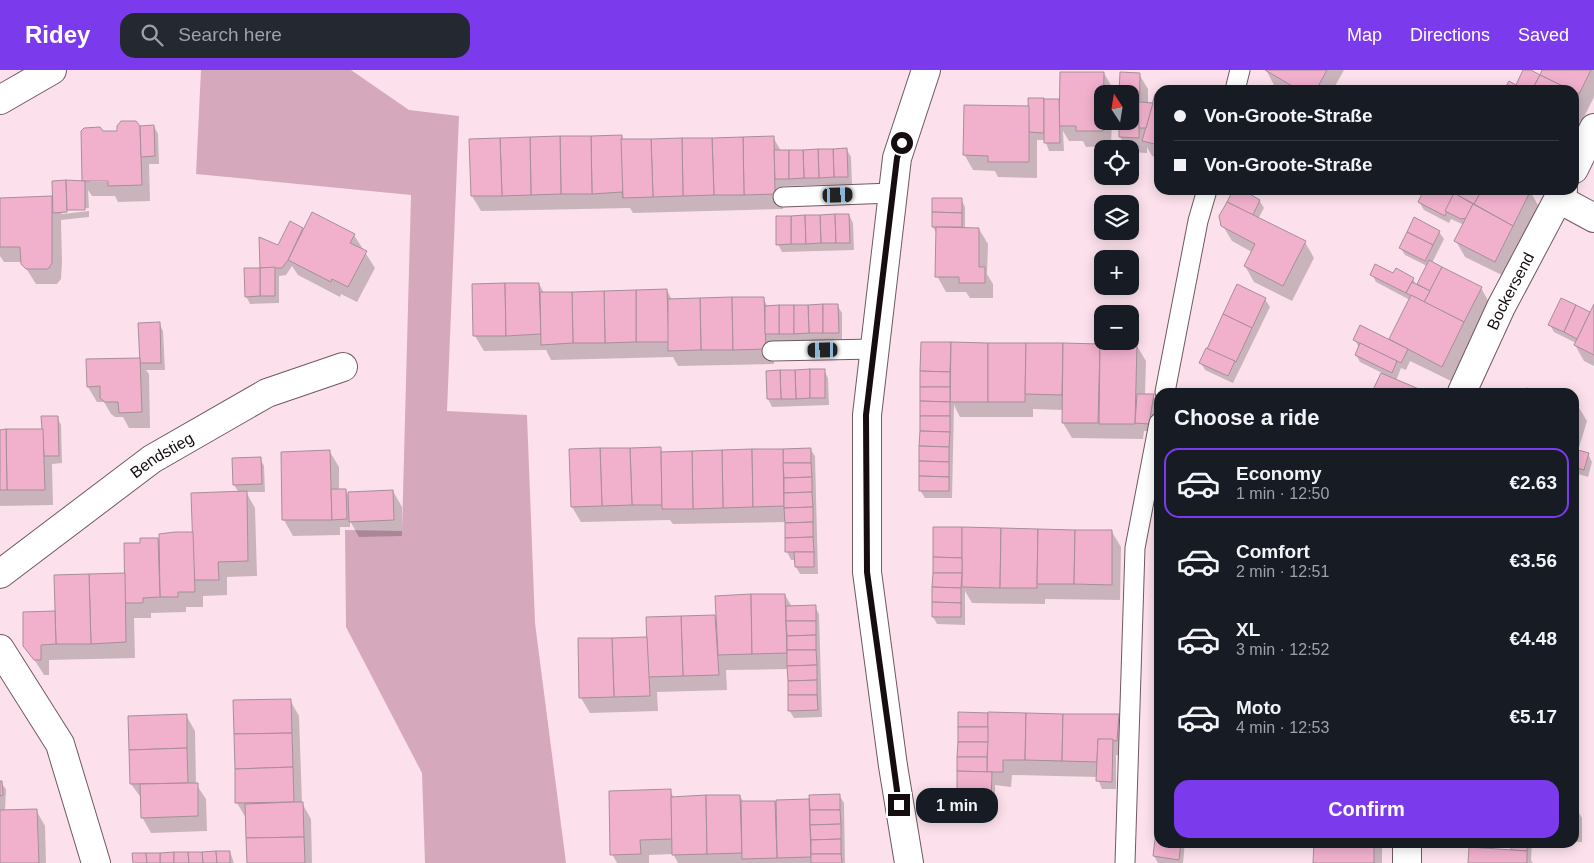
<!DOCTYPE html>
<meta charset="utf-8">
<style>
:root{--surface:#171b24;--page:#242831;--text:#f1f3f6;--muted:#9ea1a6;--line:#363941;--accent:#7c3aed}
body{margin:0;font-family:Helvetica,sans-serif;background:var(--page);color:var(--text);height:100vh;display:flex;flex-direction:column;font-size:19px;white-space:nowrap}
*{box-sizing:border-box;margin:0}
p{font-size:16px;color:var(--muted)}
.icon{flex:none;width:28px;height:28px;fill:none;stroke:currentColor;stroke-width:2;stroke-linecap:round;stroke-linejoin:round}
.map{position:relative;flex:1;overflow:hidden}
.side{position:absolute;left:1154px;top:318px;width:425px;height:460px;display:flex;flex-direction:column;background:var(--surface);border-radius:15px;box-shadow:0 2px 12px #0003}
.side>*{flex:none}
.hud{position:absolute;left:1154px;top:15px;width:425px;height:110px;border-radius:15px;box-shadow:0 2px 12px #0003;display:grid;align-content:center;height:110px;padding:0 20px;background:var(--surface)}
.needle{width:32px;rotate:348deg}
.buttons{position:absolute;left:1094px;top:15px;display:grid;gap:10px}
.buttons a{display:grid;place-items:center;width:45px;height:45px;border-radius:10px;background:var(--surface);box-shadow:0 2px 12px #0003;font-size:25px}
.end{position:absolute;width:22px;height:22px;margin:-11px;border:6px solid #160d11;background:#fff;box-shadow:0 0 0 2px #fff}
.from{border-radius:50%}
.bubble{position:absolute;height:35px;border-radius:15px;background:var(--surface);box-shadow:0 2px 12px #0003;font-size:16px;font-weight:700;line-height:35px;text-align:center}
.car{position:absolute;width:15px;height:30px;margin:-15px -8px;border-radius:6px;box-shadow:0 0 4px 1px #0007;background:linear-gradient(#222 24%,#8ab4d8 0 40%,#222 0 76%,#8ab4d8 0 86%,#222 0)}
.hud b{display:flex;align-items:center;gap:18px;height:48px;font-size:19px}
.hud b+b{border-top:1px solid var(--line)}
.hud i{width:12px;height:12px;background:var(--text)}
ul{padding:0;list-style:none}
li{display:flex;align-items:center;gap:15px;height:70px;margin:0 10px 8px;padding:0 10px;border:2px solid transparent;border-radius:15px}
li div{flex:1}
li b{display:block;font-size:19px}
li em{font-style:normal;font-weight:700}
li.on{border-color:var(--accent)}
li>.icon{width:45px;height:45px;stroke-width:1.5}
h2{padding:0 20px;font-size:22px;line-height:60px}
.primary-button{display:flex;gap:10px;margin-top:auto;padding:10px 20px}
.primary-button a{flex:1;height:58px;border-radius:15px;background:var(--accent);color:#fff;font-size:20px;font-weight:700;line-height:58px;text-align:center}
header{display:flex;align-items:center;gap:30px;box-sizing:border-box;height:70px;padding:0 25px;background:var(--accent);color:#fff}
header strong{font-size:24px}
nav{display:flex;gap:28px;margin-inline-start:auto;font-size:18px}
.search{width:350px;height:45px;background:var(--page);display:flex;align-items:center;gap:12px;box-sizing:border-box;padding:0 18px;border-radius:15px;color:var(--muted);font-size:19px}
.map>svg:first-child{display:block}
</style>
<header>
<strong>Ridey</strong>
<div class="search"><svg class="icon" aria-label="search" viewBox="0 0 24 24"><circle cx="10" cy="10" r="6"/><path d="M15 15l6 6"/></svg>Search here</div>
<nav><a>Map</a><a>Directions</a><a>Saved</a></nav>
</header>
<div class="map">
<svg width="1594" height="793" viewBox="0 0 1594 793">
<rect width="100%" height="100%" fill="#fce1ec"/>
<!-- green -->
<polygon fill="#d6a8bc" points="201,0 351,0 409,40 459,46 447,341 527,345 535,553 566,793 425,793 422,703 346,557 345,460 402,461 411,125 196,104"/>
<!-- shadow -->
<g fill="#0003" fill-rule="evenodd">
<polygon points="1266,0 1344,0 1333,20 1281,20 1275,17"/>
<polygon points="1524,0 1528,0 1540,8 1544,0 1594,0 1594,27 1574,67 1574,20 1505,20 1516,16"/>
<polygon points="1104,3 1113,19 1113,24 1102,24 1102,51 1112,51 1111,76 1086,77 1083,71 1069,71 1063,61 1064,81 1049,81 1045,70 1037,70 1037,108 998,107 995,101 973,100 964,84 1030,38 1058,30 1060,33"/>
<polygon points="1139,4 1148,19 1148,34 1152,34 1159,26 1159,88 1152,86 1147,77 1147,83 1130,82 1130,79 1127,79 1120,67 1130,51"/>
<path d="M139 56H154L158 64 159 94H149L150 131 118 132 115 126H92L88 120 89 138 60 141 62 144 89 141V147L61 150 62 192 61 209 57 214H36L22 192H4L0 186V129L54 128 53 112H83L103 63 119 62ZM114 109V112H90V110Z"/>
<polygon points="621,66 624,71 773,67 781,81 847,80 851,87 852,114 783,116 783,139 633,143 630,138 481,141 472,126"/>
<polygon points="1235,120 1241,120 1259,130 1264,138 1258,149 1305,172 1314,188 1292,231 1254,212 1245,196 1252,182 1232,171 1220,151"/>
<polygon points="1426,120 1530,121 1539,137 1504,206 1465,187 1456,171 1464,155 1451,149 1449,153 1424,140 1419,132"/>
<polygon points="961,129 965,137 965,159 979,159 988,174 987,204 993,214 993,228 970,228 966,222 946,222 937,206 937,164 933,157"/>
<polygon points="849,145 853,153 854,180 782,182 778,174"/>
<polygon points="290,153 304,161 354,165 375,198 357,232 341,224 340,227 298,205 292,196 286,205 279,206 279,233 250,234 246,226 261,199 279,176"/>
<polygon points="1439,162 1444,169 1432,193 1481,218 1490,234 1451,311 1410,291 1406,300 1401,298 1396,311 1423,322 1374,322 1382,303 1360,292 1356,285 1359,278 1355,270 1392,273 1390,269 1410,230 1376,212 1372,204 1394,205 1413,209 1417,216 1427,196 1405,185 1400,177"/>
<polygon points="539,214 544,223 667,220 672,230 763,228 768,237 837,235 842,243 842,270 773,271 774,294 678,296 673,287 551,290 546,280 484,281 475,266"/>
<polygon points="1265,229 1270,237 1233,313 1205,300 1201,293"/>
<polygon points="1594,237 1594,296 1584,291 1575,275 1576,273 1554,262 1550,255 1589,243 1590,245"/>
<polygon points="159,253 163,261 165,300 146,300 149,304 150,358 129,358 123,347 115,347 111,344 104,332 97,332 88,317 141,289"/>
<polygon points="922,273 1137,276 1146,291 1145,325 1153,325 1158,333 1153,361 1144,361 1143,369 1072,368 1063,353 1063,340 1033,339 1033,347 960,347 954,335 952,428 925,428 920,420"/>
<polygon points="824,300 828,308 829,335 772,337 768,329 767,302"/>
<polygon points="1574,334 1578,336 1587,351 1578,381 1588,384 1592,392 1588,407 1575,403 1574,407"/>
<polygon points="57,347 61,355 62,393 52,394 53,435 0,436 0,361 43,360"/>
<polygon points="660,378 663,383 810,379 815,386 818,504 800,504 796,497 796,490 791,490 787,482 786,452 673,454 670,450 581,452 572,437"/>
<polygon points="330,382 339,397 339,420 345,420 349,427 393,421 402,437 402,466 359,467 350,451 350,457 340,457 340,465 293,466 284,450 282,383"/>
<polygon points="260,388 264,396 265,422 246,422 255,438 257,506 227,507 227,525 203,526 203,537 186,537 186,542 151,543 151,548 134,548 135,588 49,590 49,605 44,605 25,575 24,543 57,542 126,504 141,470 160,469 193,463 239,423 234,415"/>
<polygon points="934,458 1112,462 1121,477 1120,530 1045,529 1045,534 972,533 965,521 965,555 937,554 933,547"/>
<polygon points="785,525 792,537 815,537 819,544 822,647 794,648 789,640 788,599 726,600 727,620 657,622 658,641 590,643 581,628 648,568 647,548 717,547"/>
<polygon points="290,630 299,646 302,733 311,749 312,793 247,793 246,748 237,733"/>
<polygon points="959,644 1118,646 1127,661 1125,686 1116,685 1116,719 1102,719 1097,707 1012,705 1011,717 995,715 995,739 962,739 958,731"/>
<polygon points="186,645 195,661 196,714 206,729 207,761 151,763 142,747 142,729 131,714"/>
<polygon points="0,712 6,719 5,741 36,740 45,756 46,793 0,793"/>
<polygon points="670,721 674,728 740,726 744,733 811,730 839,725 844,733 845,793 678,793 673,784 649,785 649,793 617,793 612,784"/>
<polygon points="1574,734 1582,748 1582,772 1574,772"/>
<polygon points="1159,772 1185,772 1183,793 1158,793 1154,786"/>
<polygon points="1315,772 1382,772 1382,793 1314,793"/>
<polygon points="1512,772 1532,772 1531,790 1533,793 1469,793 1513,781"/>
<polygon points="230,782 234,793 134,793"/>
</g>
<!-- building -->
<g fill="#f1b1cd" stroke="#a78e99">
<polygon points="1265,0 1327,0 1316,20 1299,20"/>
<polygon points="1523,0 1531,0 1540,5 1532,20 1504,20 1509,11 1516,15"/>
<polygon points="1542,0 1591,0 1579,24 1540,5"/>
<polygon points="1060,2 1104,2 1103,61 1076,61 1076,56 1059,56"/>
<polygon points="1120,2 1140,3 1139,68 1119,67 1119,51 1130,51 1130,24 1119,24"/>
<polygon points="1540,5 1571,20 1532,20"/>
<polygon points="1291,15 1299,20 1288,20"/>
<polygon points="1574,21 1579,24 1574,34"/>
<polygon points="1155,24 1159,25 1159,75 1142,71"/>
<polygon points="1028,28 1044,28 1044,63 1029,62"/>
<polygon points="1044,29 1059,29 1060,73 1044,73"/>
<polygon points="1139,32 1153,33 1146,58 1139,58"/>
<polygon points="964,35 1029,36 1029,92 988,92 988,86 963,85"/>
<polygon points="121,51 136,51 140,56 142,115 108,116 108,111 82,111 81,61 84,58 100,57 103,61 117,61 117,56"/>
<polygon points="154,55 155,86 141,87 140,56"/>
<polygon points="622,65 623,128 622,122 592,124 591,66"/>
<polygon points="560,66 591,66 592,124 561,124"/>
<polygon points="560,66 561,124 531,125 530,67"/>
<polygon points="774,66 775,124 744,125 743,67"/>
<polygon points="530,67 531,125 502,126 500,68"/>
<polygon points="743,67 744,125 714,125 712,68"/>
<polygon points="500,68 502,126 471,126 469,69"/>
<polygon points="682,68 712,68 714,125 683,126"/>
<polygon points="682,68 683,126 653,127 651,69"/>
<polygon points="651,69 653,127 623,128 621,69"/>
<polygon points="847,78 848,107 834,107 833,79"/>
<polygon points="818,79 833,79 834,107 819,108"/>
<polygon points="818,79 819,108 804,108 803,80"/>
<polygon points="774,80 789,80 789,109 775,109"/>
<polygon points="789,80 803,80 804,108 789,109"/>
<polygon points="66,110 67,142 53,143 52,111"/>
<polygon points="66,110 85,111 85,140 67,140"/>
<polygon points="1233,120 1243,120 1260,130 1253,145 1227,132"/>
<polygon points="1424,120 1447,120 1454,123 1445,146 1418,132"/>
<polygon points="1448,120 1482,120 1474,134"/>
<polygon points="1482,120 1531,120 1513,156 1474,134"/>
<polygon points="1454,123 1473,134 1466,148 1461,149 1445,141"/>
<polygon points="52,126 52,193 48,199 26,199 21,194 20,177 0,177 0,128"/>
<polygon points="932,128 962,128 962,143 932,142"/>
<polygon points="1227,132 1306,171 1283,216 1244,196 1255,174 1221,156 1219,146"/>
<polygon points="1473,134 1513,156 1495,192 1454,171"/>
<polygon points="312,142 355,164 350,173 367,181 348,217 332,209 331,212 288,190"/>
<polygon points="932,142 962,143 962,157 932,157"/>
<polygon points="835,144 836,173 821,173 820,145"/>
<polygon points="835,144 849,144 850,173 836,173"/>
<polygon points="805,145 806,174 791,174 791,146"/>
<polygon points="805,145 820,145 821,173 806,174"/>
<polygon points="776,146 791,146 791,174 776,175"/>
<polygon points="1414,147 1440,161 1433,175 1407,162"/>
<polygon points="290,151 303,158 288,190 282,198 260,198 259,167 278,175"/>
<polygon points="936,157 979,158 979,197 985,197 985,213 959,213 959,207 935,207"/>
<polygon points="1407,162 1433,175 1425,191 1399,178"/>
<polygon points="1429,190 1442,197 1430,221 1417,214"/>
<polygon points="1375,194 1393,203 1396,198 1414,208 1406,223 1370,205"/>
<polygon points="275,197 275,226 260,226 260,198"/>
<polygon points="1442,197 1482,217 1464,252 1424,232"/>
<polygon points="244,198 260,198 260,226 245,227"/>
<polygon points="1412,212 1430,221 1424,232 1406,223"/>
<polygon points="505,213 506,266 473,266 472,214"/>
<polygon points="505,213 539,213 541,264 506,266"/>
<polygon points="1237,214 1266,228 1252,258 1223,244"/>
<polygon points="667,219 669,272 636,272 636,220"/>
<polygon points="636,220 636,272 605,273 604,221"/>
<polygon points="604,221 605,273 573,273 572,222"/>
<polygon points="540,222 572,222 573,273 541,275"/>
<polygon points="1411,225 1464,252 1442,297 1389,269"/>
<polygon points="732,227 733,280 701,280 700,228"/>
<polygon points="732,227 764,227 766,279 733,280"/>
<polygon points="700,228 701,280 668,281 668,229"/>
<polygon points="1561,228 1576,235 1564,262 1548,255"/>
<polygon points="823,234 823,263 809,263 808,235"/>
<polygon points="823,234 838,234 839,263 823,263"/>
<polygon points="1594,234 1594,285 1574,275"/>
<rect x="779" y="235" width="15" height="29"/>
<polygon points="779,235 779,264 765,264 765,236"/>
<polygon points="794,235 808,235 809,263 794,264"/>
<polygon points="1576,235 1590,242 1577,269 1564,262"/>
<polygon points="1223,244 1252,258 1236,292 1207,279"/>
<polygon points="160,252 161,293 140,293 138,253"/>
<polygon points="1360,255 1408,279 1401,293 1353,270"/>
<polygon points="921,272 951,272 950,302 920,301"/>
<polygon points="951,272 988,273 988,332 950,332"/>
<polygon points="988,273 1026,273 1025,332 988,332"/>
<polygon points="1026,273 1063,273 1062,325 1025,324"/>
<polygon points="1063,273 1100,274 1098,353 1062,353"/>
<polygon points="1360,273 1397,291 1392,303 1355,285"/>
<polygon points="1100,274 1137,274 1135,354 1099,354"/>
<polygon points="1206,278 1235,291 1228,306 1199,293"/>
<polygon points="140,288 142,342 119,343 118,332 105,332 100,328 100,316 87,317 86,289"/>
<polygon points="810,299 810,328 796,329 795,300"/>
<rect x="810" y="299" width="15" height="29"/>
<polygon points="780,300 795,300 796,329 781,329"/>
<polygon points="780,300 781,329 767,329 766,301"/>
<polygon points="920,301 950,302 950,317 920,317"/>
<polygon points="1381,303 1426,322 1372,322"/>
<polygon points="920,317 950,317 950,332 920,331"/>
<polygon points="1526,318 1540,322 1525,322"/>
<polygon points="1137,324 1154,324 1149,354 1135,353"/>
<polygon points="920,331 950,332 950,346 920,346"/>
<polygon points="1574,333 1579,335 1574,352"/>
<polygon points="41,346 58,346 59,386 44,386"/>
<polygon points="920,346 950,346 950,362 920,361"/>
<polygon points="6,359 43,359 45,420 7,420"/>
<polygon points="6,359 7,420 0,420 0,360"/>
<polygon points="920,361 950,362 949,377 919,376"/>
<polygon points="919,376 949,377 949,392 919,391"/>
<polygon points="661,377 662,435 632,435 630,378"/>
<polygon points="600,378 630,378 632,435 602,436"/>
<polygon points="600,378 602,436 571,437 569,379"/>
<polygon points="811,378 811,393 783,393 783,379"/>
<polygon points="752,379 753,437 723,438 722,380"/>
<polygon points="752,379 783,379 784,436 753,437"/>
<polygon points="1574,379 1589,383 1584,400 1574,397"/>
<polygon points="330,380 332,450 282,450 281,382"/>
<polygon points="722,380 723,438 693,439 692,381"/>
<polygon points="692,381 693,439 662,439 661,382"/>
<polygon points="261,387 262,414 233,415 232,388"/>
<polygon points="919,391 949,392 949,407 919,406"/>
<polygon points="783,393 811,393 812,407 784,408"/>
<polygon points="919,406 949,407 949,421 919,421"/>
<polygon points="812,407 812,422 784,423 784,408"/>
<polygon points="331,419 346,419 347,449 332,450"/>
<polygon points="393,420 394,450 349,452 348,422"/>
<polygon points="247,421 248,491 218,492 219,510 194,510 191,423"/>
<polygon points="812,422 813,437 784,438 784,423"/>
<polygon points="813,437 813,452 785,453 784,438"/>
<polygon points="813,452 813,467 785,468 785,453"/>
<polygon points="933,457 962,457 962,488 933,487"/>
<polygon points="962,457 1001,458 1000,518 962,517"/>
<polygon points="1001,458 1038,459 1037,518 1000,518"/>
<polygon points="1038,459 1075,460 1074,514 1037,514"/>
<polygon points="1075,460 1112,460 1112,515 1074,514"/>
<polygon points="175,462 193,462 195,522 178,522 178,527 160,527 159,464"/>
<polygon points="813,467 814,482 785,482 785,468"/>
<polygon points="140,468 158,468 160,527 143,528 143,533 125,533 124,473 140,473"/>
<polygon points="794,482 814,482 814,497 795,497"/>
<polygon points="933,487 962,488 962,503 933,503"/>
<polygon points="125,503 126,572 91,574 89,504"/>
<polygon points="933,503 962,503 961,518 932,517"/>
<polygon points="89,504 91,574 56,574 54,505"/>
<polygon points="932,517 961,518 961,533 932,532"/>
<polygon points="751,524 752,584 718,585 715,526"/>
<polygon points="751,524 785,524 787,583 752,584"/>
<polygon points="932,532 961,533 961,547 932,547"/>
<polygon points="816,535 816,551 786,551 786,536"/>
<polygon points="55,541 56,574 41,575 41,590 34,590 23,576 23,542"/>
<polygon points="715,545 719,605 683,606 681,546"/>
<polygon points="681,546 683,606 648,607 646,547"/>
<polygon points="786,551 816,551 816,565 787,566"/>
<polygon points="816,565 816,580 787,580 787,566"/>
<polygon points="647,567 650,626 614,627 612,568"/>
<polygon points="578,568 612,568 614,627 579,628"/>
<polygon points="787,580 816,580 817,595 787,596"/>
<polygon points="817,595 817,610 788,611 787,596"/>
<polygon points="817,610 817,625 788,625 788,611"/>
<polygon points="788,625 817,625 818,640 788,641"/>
<polygon points="291,629 292,663 234,664 233,630"/>
<polygon points="958,642 988,643 988,657 958,657"/>
<polygon points="988,642 1026,643 1025,690 1003,690 1003,702 987,702"/>
<polygon points="1026,643 1063,644 1062,691 1025,690"/>
<polygon points="187,644 187,678 129,680 128,646"/>
<polygon points="1063,644 1119,644 1117,671 1098,669 1097,692 1062,691"/>
<rect x="958" y="657" width="30" height="15"/>
<polygon points="292,663 293,697 235,699 234,664"/>
<polygon points="1098,669 1113,669 1112,712 1096,711"/>
<polygon points="958,672 988,672 987,687 957,687"/>
<polygon points="187,678 188,713 130,714 129,680"/>
<polygon points="957,687 987,687 987,702 957,701"/>
<polygon points="293,697 294,732 235,733 235,699"/>
<polygon points="957,701 992,702 991,732 957,731"/>
<polygon points="0,711 2,711 3,725 0,726"/>
<polygon points="188,713 198,713 198,746 141,748 140,714"/>
<polygon points="671,719 672,769 640,770 641,784 610,785 609,721"/>
<polygon points="840,724 840,740 810,740 809,725"/>
<polygon points="706,725 707,784 672,785 671,727"/>
<polygon points="706,725 740,725 742,783 707,784"/>
<polygon points="809,729 811,787 777,788 776,730"/>
<polygon points="741,731 775,731 777,788 742,789"/>
<polygon points="294,732 303,732 304,767 246,768 245,734"/>
<polygon points="37,739 39,793 0,793 0,740"/>
<polygon points="810,740 840,740 841,754 810,755"/>
<polygon points="841,754 841,769 811,770 810,755"/>
<polygon points="1156,761 1159,761 1159,772 1181,772 1179,790 1153,786"/>
<polygon points="304,767 305,793 247,793 246,768"/>
<polygon points="841,769 841,784 811,784 811,770"/>
<polygon points="1314,772 1374,772 1374,793 1313,793"/>
<polygon points="1511,772 1528,772 1527,781 1511,780"/>
<polygon points="1469,777 1527,781 1527,793 1468,793"/>
<polygon points="216,781 217,793 203,793 202,782"/>
<polygon points="216,781 230,781 230,793 217,793"/>
<polygon points="174,782 174,793 160,793 160,783"/>
<polygon points="174,782 188,782 189,793 174,793"/>
<polygon points="188,782 202,782 203,793 189,793"/>
<polygon points="132,783 146,783 147,793 133,793"/>
<polygon points="146,783 160,783 160,793 147,793"/>
<polygon points="811,784 841,784 842,793 811,793"/>
</g>
<g fill="none" stroke-linecap="round" stroke-linejoin="round">
<defs>
<g id="service">
<polyline points="1235,20 1240,0"/>
<polyline points="783,127 893,123"/>
<polyline points="772,281 875,279"/>
<polyline points="1165,322 1198,151 1207,120"/>
<polyline points="1125,793 1135,478 1159,353"/>
</g>
<g id="minor">
<polyline points="0,30 52,0"/>
<polyline points="1574,99 1594,58"/>
<polyline points="1559,129 1594,148"/>
<path id="s1" d="M1462 322 1501 237 1563 120"/>
<path id="s2" d="M0 504 152 389 267 323 343 297"/>
<polyline points="0,579 60,674 96,793"/>
<polyline points="1407,772 1407,793"/>
<polyline points="909,793 893,696 867,502 867,345 897,88 926,0"/>
</g>
</defs>
<!-- service casing -->
<use href="#service" stroke="#705963" stroke-width="21"/>
<!-- minor casing -->
<use href="#minor" stroke="#705963" stroke-width="30"/>
<!-- service -->
<use href="#service" stroke="#fff" stroke-width="19"/>
<!-- minor -->
<use href="#minor" stroke="#fff" stroke-width="28"/>
</g>
<g fill="none" stroke-linecap="round" stroke-linejoin="round">
<!-- route -->
<polyline stroke="#160d11" stroke-width="6" points="899,735 867,502 866,345 897,88 902,73"/>
</g>
<g text-anchor="middle" dominant-baseline="central" stroke-width="5" stroke-linejoin="round" paint-order="stroke">
<!-- street labels -->
<g font-size="16" fill="#160d11" stroke="#fce1ec">
<text stroke="none"><textPath href="#s1" startOffset="112">Bockersend</textPath></text>
<text stroke="none"><textPath href="#s2" startOffset="201">Bendstieg</textPath></text>
</g>
</g>
</svg>
<div class="buttons">
<a><svg class="needle" viewBox="-14 -14 28 28"><path d="M0-13l5 13h-10z" fill="#e53935"/><path d="M0 13l5-13h-10z" fill="#9ea1a6"/></svg></a>
<a><svg class="icon" aria-label="locate" viewBox="0 0 24 24"><circle cx="12" cy="12" r="6"/><path d="M12 2v4M12 18v4M2 12h4M18 12h4"/></svg></a>
<a><svg class="icon" aria-label="layers" viewBox="0 0 24 24"><path d="M12 4l9 5-9 5-9-5zM3 14l9 5 9-5"/></svg></a>
<a>+</a>
<a>−</a>
</div>
<i class="end from" style="left:902px;top:73px"></i>
<i class="end" style="left:899px;top:735px"></i>
<div class="bubble" style="left:916px;top:718px;width:82px">1 min</div>
<i class="car" style="left:838px;top:125px;rotate:88deg"></i>
<i class="car" style="left:823px;top:280px;rotate:269deg"></i>
<div class="hud">
<b><i class="from"></i>Von-Groote-Straße</b>
<b><i></i>Von-Groote-Straße</b>
</div>
<section class="side">
<h2>Choose a ride</h2>
<ul>
<li class="on"><svg class="icon" aria-label="car" viewBox="0 0 24 24"><path d="M5 17H2v-5l4-1 3-4h7l3 4 3 1v5h-3M9 17h6M6 11h13"/><circle cx="7" cy="17" r="2"/><circle cx="17" cy="17" r="2"/></svg><div><b>Economy</b><p>1 min · 12:50</p></div><em>€2.63</em></li>
<li><svg class="icon" aria-label="car" viewBox="0 0 24 24"><path d="M5 17H2v-5l4-1 3-4h7l3 4 3 1v5h-3M9 17h6M6 11h13"/><circle cx="7" cy="17" r="2"/><circle cx="17" cy="17" r="2"/></svg><div><b>Comfort</b><p>2 min · 12:51</p></div><em>€3.56</em></li>
<li><svg class="icon" aria-label="car" viewBox="0 0 24 24"><path d="M5 17H2v-5l4-1 3-4h7l3 4 3 1v5h-3M9 17h6M6 11h13"/><circle cx="7" cy="17" r="2"/><circle cx="17" cy="17" r="2"/></svg><div><b>XL</b><p>3 min · 12:52</p></div><em>€4.48</em></li>
<li><svg class="icon" aria-label="car" viewBox="0 0 24 24"><path d="M5 17H2v-5l4-1 3-4h7l3 4 3 1v5h-3M9 17h6M6 11h13"/><circle cx="7" cy="17" r="2"/><circle cx="17" cy="17" r="2"/></svg><div><b>Moto</b><p>4 min · 12:53</p></div><em>€5.17</em></li>
</ul>
<div class="primary-button"><a>Confirm</a></div>
</section>
</div>
